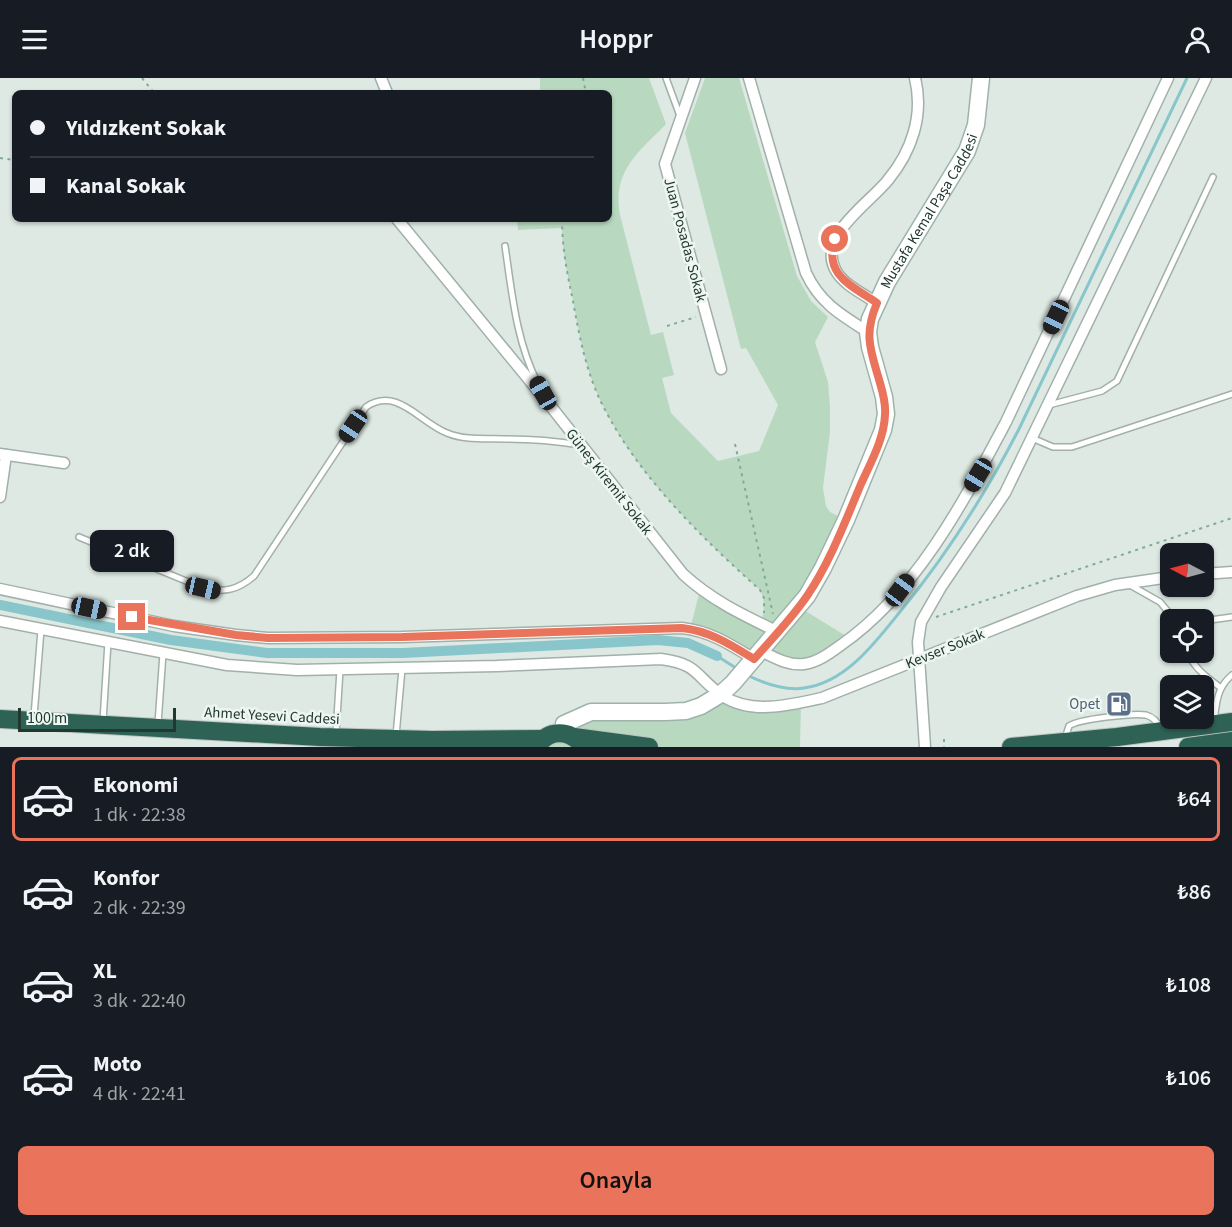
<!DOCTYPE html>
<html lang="tr">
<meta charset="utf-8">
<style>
:root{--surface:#171b24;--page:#242831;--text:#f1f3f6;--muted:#9ea1a6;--line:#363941;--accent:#ea745b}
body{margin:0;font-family:"Source Sans 3",sans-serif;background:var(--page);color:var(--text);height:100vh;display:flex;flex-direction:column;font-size:22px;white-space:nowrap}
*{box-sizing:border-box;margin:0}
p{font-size:20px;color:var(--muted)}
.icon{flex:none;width:33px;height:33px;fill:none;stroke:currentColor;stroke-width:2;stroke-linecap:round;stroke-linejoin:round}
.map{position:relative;height:669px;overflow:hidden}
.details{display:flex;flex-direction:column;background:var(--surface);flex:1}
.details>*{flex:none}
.hud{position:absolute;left:12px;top:12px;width:600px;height:132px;border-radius:9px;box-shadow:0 2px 4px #0004;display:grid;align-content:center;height:132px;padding:0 18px;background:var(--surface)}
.needle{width:39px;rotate:276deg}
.buttons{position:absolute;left:1160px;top:465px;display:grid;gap:12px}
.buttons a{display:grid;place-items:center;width:54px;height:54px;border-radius:9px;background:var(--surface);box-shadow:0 2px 4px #0004;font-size:30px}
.scale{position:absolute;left:18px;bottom:15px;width:158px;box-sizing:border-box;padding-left:6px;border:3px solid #213830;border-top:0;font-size:16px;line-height:21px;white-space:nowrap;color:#213830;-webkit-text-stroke:4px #eef6f2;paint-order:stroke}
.end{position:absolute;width:27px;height:27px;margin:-14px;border:8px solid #ea745b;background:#fff;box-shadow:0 0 0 3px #fff}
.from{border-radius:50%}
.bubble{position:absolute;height:42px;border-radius:9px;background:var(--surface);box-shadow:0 2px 4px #0004;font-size:20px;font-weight:600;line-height:42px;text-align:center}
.car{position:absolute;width:18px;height:36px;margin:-18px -9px;border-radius:8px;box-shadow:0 0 4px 2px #0007;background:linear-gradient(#222 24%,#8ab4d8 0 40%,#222 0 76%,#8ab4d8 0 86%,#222 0)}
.hud b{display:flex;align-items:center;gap:21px;height:57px;font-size:22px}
.hud b+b{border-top:2px solid var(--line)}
.hud i{width:15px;height:15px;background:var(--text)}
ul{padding:10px 0 0;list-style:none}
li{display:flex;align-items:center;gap:18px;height:84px;margin:0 12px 9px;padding:0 6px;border:3px solid transparent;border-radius:9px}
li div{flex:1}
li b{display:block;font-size:22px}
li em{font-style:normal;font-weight:600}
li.current{border-color:var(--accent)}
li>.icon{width:54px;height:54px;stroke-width:1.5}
.button{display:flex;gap:12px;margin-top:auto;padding:12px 18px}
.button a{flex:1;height:69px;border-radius:9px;background:var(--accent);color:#111;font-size:24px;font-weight:600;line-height:69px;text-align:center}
header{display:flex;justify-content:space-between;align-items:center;height:78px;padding:0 18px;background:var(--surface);font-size:27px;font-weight:600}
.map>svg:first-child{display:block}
</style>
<header><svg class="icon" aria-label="menu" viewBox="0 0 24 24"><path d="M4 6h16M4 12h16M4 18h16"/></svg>Hoppr<svg class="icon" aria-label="person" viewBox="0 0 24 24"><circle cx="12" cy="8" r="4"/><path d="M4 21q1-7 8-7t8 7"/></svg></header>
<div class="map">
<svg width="1232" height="669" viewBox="0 0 1232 669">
<rect width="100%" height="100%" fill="#dee9e3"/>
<!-- green -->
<g fill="#b8d9bf">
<path d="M540 0H649L666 46C638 75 612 93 620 137L651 257 663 254 674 297 662 300 671 335 718 383 759 373 778 327 746 270 741 271 685 55 705 0H739L797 198 811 223 828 239 815 264 828 304 830 329V354L823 410 826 428 830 434 846 442 799 529 851 561 803 586 761 573 754 581 690 551 700 512 761 546C764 533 766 524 760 512 700 458 637 397 601 324 586 293 579 256 573 222 568 198 562 175 562 150L518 152 517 141H609V15H540Z"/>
<polygon points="711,623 801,625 800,669 381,669 516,662 564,646"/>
</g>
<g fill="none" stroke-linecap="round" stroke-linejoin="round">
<!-- stream -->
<g stroke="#88c6cc" stroke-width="3">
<polyline points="717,578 736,590"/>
<path d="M747 597C765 606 784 613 804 610 845 605 875 565 899 535 946 478 985 417 1019 351L1187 0"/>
</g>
<!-- canal -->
<polyline stroke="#88c6cc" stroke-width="10" points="0,527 171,562 267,575 403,575 658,562 688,565 717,578"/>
<defs>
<g id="lane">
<polyline points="666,0 680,38"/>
<path d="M505 168C512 215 516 263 538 306"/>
<polyline points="1049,327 1102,313 1117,303 1213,99"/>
<polyline points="1032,360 1053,369 1072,369 1232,316"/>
<path d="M79 459 203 510C224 515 238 512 254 498L366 329C397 308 419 344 447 355 466 363 487 360 507 361 531 361 556 363 581 367"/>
<polyline points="1130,507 1160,524 1175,542"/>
<polyline points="1203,543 1232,539"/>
<path d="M1188 574C1193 590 1208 600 1221 610"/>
<polyline points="34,638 41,552"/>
<polyline points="103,643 108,564"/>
<path d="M1214 644C1216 626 1217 609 1232 597"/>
<polyline points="158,646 163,575"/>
<polyline points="336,655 340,592"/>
<polyline points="396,658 402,591"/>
<path d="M1065 660 1069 648C1078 641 1134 635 1146 637 1153 639 1157 643 1160 650"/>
</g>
<g id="street">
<polyline points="381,0 387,15"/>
<polyline points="695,0 665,86 721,291"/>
<path d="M749 0 806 195C820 225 841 237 868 254"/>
<path d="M397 141 549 326 683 496C711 522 743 537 778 554"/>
<path d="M877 225C863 216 842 206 835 191 818 157 870 125 888 102 912 73 924 37 915 0"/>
<polyline points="0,376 64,385"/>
<polyline points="0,419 6,377"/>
<polyline points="1203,496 1232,494"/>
<path d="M0 511 174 548 236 557 268 560 402 559 682 550C710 553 731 567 754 581"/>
<path d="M0 543 227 587 297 592 497 588 661 581C700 586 695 599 723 618 751 637 791 627 822 620L1077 518 1115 507 1170 499"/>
<path d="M761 573C775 580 789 588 804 586 818 584 830 575 841 567 916 515 964 423 1006 344L1168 0"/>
<polyline points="925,669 918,564 921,544 941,509 1005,415 1206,0"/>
</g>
<g id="secondary">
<path id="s1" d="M564 655V646L591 634H665L686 633 701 628 721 616 733 605 807 518 823 490 846 442 883 352 886 336 884 319 870 269 868 254 870 241 887 204 967 73 976 47 981 0"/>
</g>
<g id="highway">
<polyline points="0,641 320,659 432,662 543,661"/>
<polyline points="574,659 649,669"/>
<path d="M537 669C548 651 569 651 582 667"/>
<polyline points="1011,669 1117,659 1232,644"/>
<polyline points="1188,669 1232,663"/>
</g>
</defs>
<!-- lane casing -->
<use href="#lane" stroke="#a2b0aa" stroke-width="8"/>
<!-- street casing -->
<use href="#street" stroke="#a2b0aa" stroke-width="13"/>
<!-- secondary casing -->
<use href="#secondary" stroke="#9eb4ab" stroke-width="19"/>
<!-- highway casing -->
<use href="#highway" stroke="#bcc3c1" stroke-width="20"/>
<!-- path -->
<g stroke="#80ab9b" stroke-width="2" stroke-dasharray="3 4.5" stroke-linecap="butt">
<polyline points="142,0 154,15"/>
<polyline points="583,0 586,15"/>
<polyline points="0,80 15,82"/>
<path d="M562 141C562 169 567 195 573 223 579 257 586 293 601 324 637 397 700 458 760 512L764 520V535"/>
<polyline points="667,248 696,239"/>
<polyline points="735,366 773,536"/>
<polyline points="936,539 1232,440"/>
<polyline points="944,661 944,669"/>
</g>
<!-- lane -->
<use href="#lane" stroke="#fff" stroke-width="5"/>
<!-- street -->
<use href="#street" stroke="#fff" stroke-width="10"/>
<!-- secondary -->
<use href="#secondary" stroke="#fff" stroke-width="16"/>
<!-- highway -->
<use href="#highway" stroke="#2e6254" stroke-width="18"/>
</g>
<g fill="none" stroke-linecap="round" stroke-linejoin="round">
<!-- route -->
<path stroke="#ea745b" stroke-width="8" d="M132 539 236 557 268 560 402 559 682 550C710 553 731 567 754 581 772 561 792 540 807 518 830 484 845 444 861 406 871 384 884 361 885 337 886 326 883 315 880 305 871 273 863 258 877 225 852 208 823 197 835 161"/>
</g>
<!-- icons -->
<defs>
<symbol id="fuel-square" viewBox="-11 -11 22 22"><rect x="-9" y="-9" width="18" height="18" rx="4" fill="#5c6f8a" stroke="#eef6f2"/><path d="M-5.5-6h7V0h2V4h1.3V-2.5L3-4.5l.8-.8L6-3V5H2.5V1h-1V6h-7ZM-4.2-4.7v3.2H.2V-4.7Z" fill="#fff"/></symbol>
</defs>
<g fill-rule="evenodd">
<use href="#fuel-square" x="1104" y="611" width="30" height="30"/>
</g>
<g text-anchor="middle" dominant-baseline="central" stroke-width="5" stroke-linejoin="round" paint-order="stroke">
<!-- street labels -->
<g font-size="15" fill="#213830" stroke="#eef6f2">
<text stroke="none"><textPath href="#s1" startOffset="723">Mustafa Kemal Paşa Caddesi</textPath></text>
<text transform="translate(685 162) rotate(75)">Juan Posadas Sokak</text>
<text transform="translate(609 404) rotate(52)">Güneş Kiremit Sokak</text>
<text transform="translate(945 571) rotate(-22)">Kevser Sokak</text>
<text transform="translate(272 638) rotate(3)">Ahmet Yesevi Caddesi</text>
</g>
<!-- service labels -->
<g font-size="15" fill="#4e5e75" stroke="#eef6f2" text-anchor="end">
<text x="1100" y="626">Opet</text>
</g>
</g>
</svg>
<div class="buttons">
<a><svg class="needle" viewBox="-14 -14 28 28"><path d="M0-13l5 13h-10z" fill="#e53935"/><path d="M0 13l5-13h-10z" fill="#9ea1a6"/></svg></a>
<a><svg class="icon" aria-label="locate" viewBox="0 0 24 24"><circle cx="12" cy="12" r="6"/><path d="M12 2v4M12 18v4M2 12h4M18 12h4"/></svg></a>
<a><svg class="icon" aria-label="layers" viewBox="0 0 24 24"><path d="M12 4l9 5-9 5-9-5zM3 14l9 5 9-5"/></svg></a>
</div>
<div class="scale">100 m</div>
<i class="end from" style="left:835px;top:161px"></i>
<i class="end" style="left:132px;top:539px"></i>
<div class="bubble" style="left:90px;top:452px;width:84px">2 dk</div>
<i class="car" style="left:1056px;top:239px;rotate:205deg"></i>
<i class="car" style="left:543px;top:315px;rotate:331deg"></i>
<i class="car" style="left:353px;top:348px;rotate:214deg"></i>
<i class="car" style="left:978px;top:397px;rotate:211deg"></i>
<i class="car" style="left:203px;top:510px;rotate:103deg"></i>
<i class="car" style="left:900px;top:512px;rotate:37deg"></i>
<i class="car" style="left:89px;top:530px;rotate:102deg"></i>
<div class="hud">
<b><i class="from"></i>Yıldızkent Sokak</b>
<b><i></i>Kanal Sokak</b>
</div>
</div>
<section class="details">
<ul>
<li class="current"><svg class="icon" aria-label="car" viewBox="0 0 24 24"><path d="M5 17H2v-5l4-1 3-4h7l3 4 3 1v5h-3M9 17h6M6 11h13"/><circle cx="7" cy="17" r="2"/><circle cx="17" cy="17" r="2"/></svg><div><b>Ekonomi</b><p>1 dk · 22:38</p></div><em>₺64</em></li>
<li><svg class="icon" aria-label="car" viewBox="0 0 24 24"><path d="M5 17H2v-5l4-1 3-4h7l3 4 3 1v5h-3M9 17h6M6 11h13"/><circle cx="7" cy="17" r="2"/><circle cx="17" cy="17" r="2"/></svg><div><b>Konfor</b><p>2 dk · 22:39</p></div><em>₺86</em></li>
<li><svg class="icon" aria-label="car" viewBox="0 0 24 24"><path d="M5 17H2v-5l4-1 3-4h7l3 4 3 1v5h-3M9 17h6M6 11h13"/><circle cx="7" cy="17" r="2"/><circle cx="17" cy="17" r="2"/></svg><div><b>XL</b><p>3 dk · 22:40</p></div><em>₺108</em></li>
<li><svg class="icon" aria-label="car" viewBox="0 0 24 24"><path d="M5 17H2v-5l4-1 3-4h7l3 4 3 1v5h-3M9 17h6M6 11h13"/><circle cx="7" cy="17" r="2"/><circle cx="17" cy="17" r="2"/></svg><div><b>Moto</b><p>4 dk · 22:41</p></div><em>₺106</em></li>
</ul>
<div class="button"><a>Onayla</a></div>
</section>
